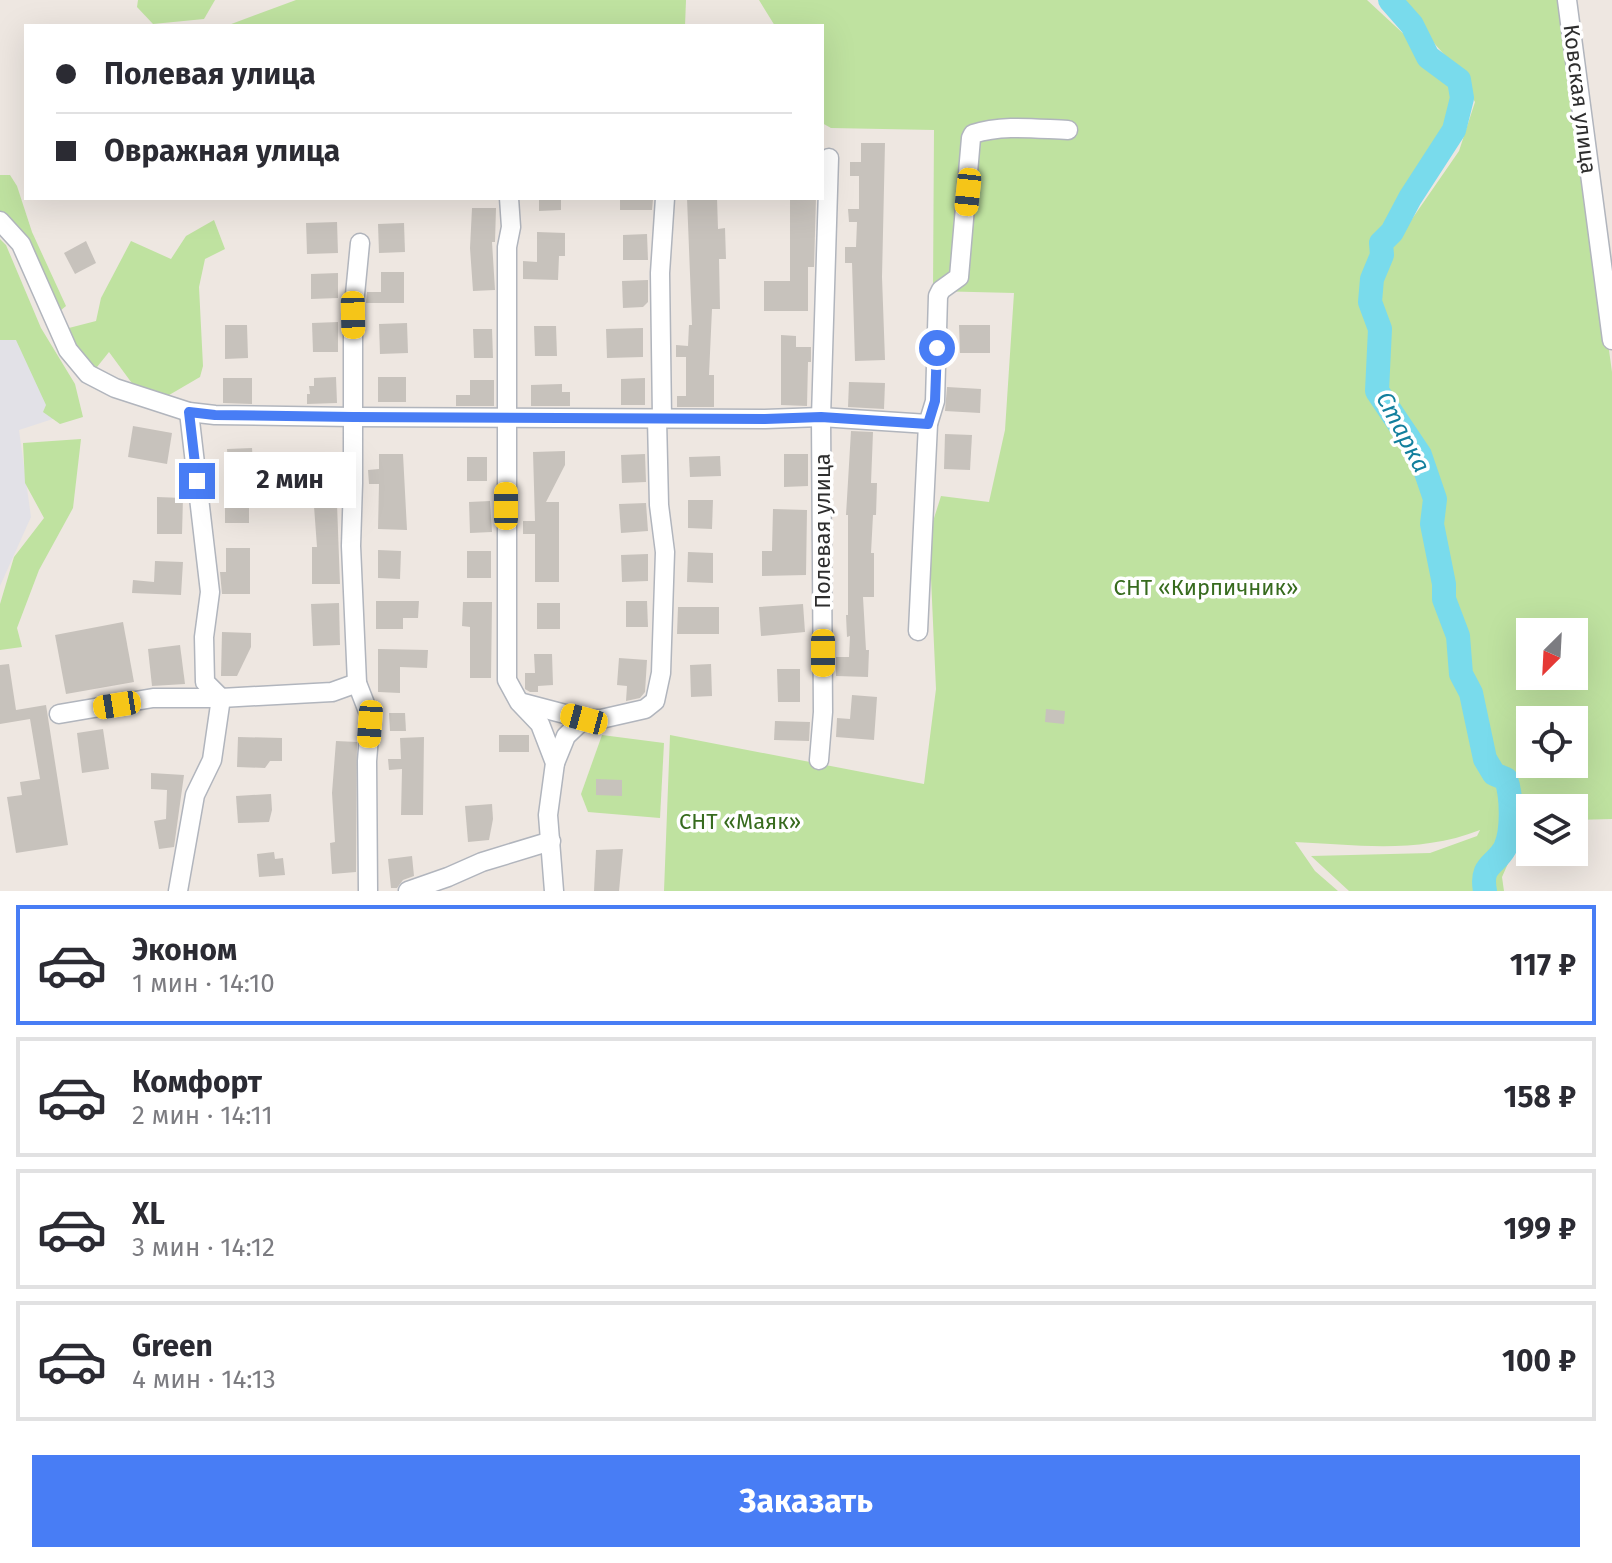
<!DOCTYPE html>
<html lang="ru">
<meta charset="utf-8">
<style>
:root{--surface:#fff;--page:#f2f2f3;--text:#2b2b33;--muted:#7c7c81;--line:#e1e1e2;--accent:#487df5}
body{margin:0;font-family:"Fira Sans",sans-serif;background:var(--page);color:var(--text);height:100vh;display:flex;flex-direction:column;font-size:30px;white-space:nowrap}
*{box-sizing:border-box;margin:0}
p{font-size:26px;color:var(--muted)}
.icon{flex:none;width:44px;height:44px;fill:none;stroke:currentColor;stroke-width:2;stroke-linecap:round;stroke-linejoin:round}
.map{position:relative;height:891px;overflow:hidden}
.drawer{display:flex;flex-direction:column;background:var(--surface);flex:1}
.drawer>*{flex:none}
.guide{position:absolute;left:24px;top:24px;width:800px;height:176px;border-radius:0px;box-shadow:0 8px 32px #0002;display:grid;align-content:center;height:176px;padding:0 32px;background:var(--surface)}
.needle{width:52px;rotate:204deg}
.controls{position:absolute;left:1516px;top:618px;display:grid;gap:16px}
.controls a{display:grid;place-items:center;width:72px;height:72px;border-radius:0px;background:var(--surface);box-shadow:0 8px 32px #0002;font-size:40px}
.end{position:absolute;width:36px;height:36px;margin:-18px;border:10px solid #487df5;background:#fff;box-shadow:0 0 0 4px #fff}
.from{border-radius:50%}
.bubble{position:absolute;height:56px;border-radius:0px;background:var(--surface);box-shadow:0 8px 32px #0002;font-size:26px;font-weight:700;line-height:56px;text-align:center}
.car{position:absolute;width:24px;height:48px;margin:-24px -12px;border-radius:10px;box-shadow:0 0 6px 2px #0007;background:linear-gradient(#f5c518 24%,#345 0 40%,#f5c518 0 76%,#345 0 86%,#f5c518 0)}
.guide b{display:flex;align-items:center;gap:28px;height:76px;font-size:30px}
.guide b+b{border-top:2px solid var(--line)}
.guide i{width:20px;height:20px;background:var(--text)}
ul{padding:14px 0 0;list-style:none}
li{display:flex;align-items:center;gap:24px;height:120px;margin:0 16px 12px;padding:0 16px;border:4px solid var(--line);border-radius:0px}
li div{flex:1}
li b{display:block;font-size:30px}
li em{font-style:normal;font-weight:700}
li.selected{border-color:var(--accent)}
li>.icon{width:72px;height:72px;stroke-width:1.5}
.primary-button{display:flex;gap:16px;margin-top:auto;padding:16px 32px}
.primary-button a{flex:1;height:92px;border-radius:0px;background:var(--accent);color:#fff;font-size:32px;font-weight:700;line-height:92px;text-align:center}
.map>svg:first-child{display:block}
</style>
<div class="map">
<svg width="1612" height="891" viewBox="0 0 1612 891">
<rect width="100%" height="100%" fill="#eee7e1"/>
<!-- industrial -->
<polygon fill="#e2e1e7" points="25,326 62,416 19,430 31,517 0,586 0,327"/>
<!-- green -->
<g fill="#bfe2a0" fill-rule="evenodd">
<polygon points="138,0 215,0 204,19 153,24 137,7"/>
<polygon points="296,0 686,0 685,26 226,26"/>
<path d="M759 0H1367L1407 37 1412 25 1428 57 1459 80 1462 98 1454 130 1410 198 1392 232 1382 243V255L1372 279 1370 302 1380 329 1377 391 1420 455 1435 499 1432 524 1444 584V599L1458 636 1461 673 1471 693 1482 742 1474 692 1464 671 1461 636 1447 599V583L1435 524 1439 499 1423 453 1380 390 1383 330 1373 302 1374 281 1385 258 1459 151 1475 102 1456 68 1396 0H1561L1612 372V819L1574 820V808H1530V822L1524 821 1530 843 1514 850 1502 877 1504 891H1349L1311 856 1430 853 1477 836 1480 830C1419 854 1358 845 1295 842L1315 871 1338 891H664L670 735 924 784 936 689 929 534 941 496 989 502 1005 430 1014 293 933 291 934 130 831 128 822 123V26H775ZM1530 632H1574V676H1530ZM1530 720H1574V764H1530Z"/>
<polygon points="0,175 10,175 17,186 32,232 66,306 55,315 0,217"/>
<polygon points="214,220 225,249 205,259 199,287 203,366 200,377 164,398 134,386 109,352 93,372 65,329 96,321 101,298 131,241 171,259 186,236"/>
<polygon points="0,239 6,245 41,328 75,384 83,417 60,424 43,412 46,405 16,340 0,340"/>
<polygon points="81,439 73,508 39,570 17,628 22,647 0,650 0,604 14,557 44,518 25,483 23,443"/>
<polygon points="602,735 664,743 660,818 588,812 581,794"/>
</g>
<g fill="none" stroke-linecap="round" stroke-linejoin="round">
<!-- river -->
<path stroke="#79dbec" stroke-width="24" d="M1390 0 1412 25 1428 57 1459 80 1462 98 1454 130 1410 198 1392 232 1381 243 1382 255 1372 279 1370 302 1380 329 1377 391 1420 455 1435 499 1432 524 1444 584V599L1458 636 1461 674 1471 693 1485 759 1494 774 1506 779C1512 796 1513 831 1505 848 1495 866 1480 864 1485 891"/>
</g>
<!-- building -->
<g fill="#c7c2bc">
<polygon points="861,143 885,143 882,277 885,360 855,361 852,263 845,263 845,247 856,247 857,222 849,222 848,209 859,209 859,176 850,176 850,162 861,162"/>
<polygon points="539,198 561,198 561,210 539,211"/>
<polygon points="620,198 653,199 652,210 620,210"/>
<polygon points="687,198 717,198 718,229 725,228 726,259 719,259 720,309 712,309 709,375 714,375 714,407 677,407 677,396 686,396 686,357 676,357 676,345 688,346 689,325 692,325"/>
<polygon points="790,198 816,198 814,267 808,267 808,311 764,311 764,281 790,281"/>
<polygon points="472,208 496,208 495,242 492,242 495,290 473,291 470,248"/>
<polygon points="337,222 338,253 307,254 306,223"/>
<polygon points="404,223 405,252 379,253 378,224"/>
<polygon points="537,232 565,233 565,256 559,256 558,280 523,279 523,261 537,262"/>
<polygon points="647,234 648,260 623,260 623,235"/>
<polygon points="86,241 96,263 75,274 64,253"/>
<polygon points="381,272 404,272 404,303 366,303 367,292 381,292"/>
<polygon points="338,273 338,298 311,299 311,274"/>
<polygon points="648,280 648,302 643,307 623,308 622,281"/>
<polygon points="338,322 338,352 313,352 312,323"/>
<polygon points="407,323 408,353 380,354 379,324"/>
<polygon points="225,325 247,325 248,358 225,359"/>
<polygon points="959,325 990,325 990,353 960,353"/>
<polygon points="534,326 556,326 557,356 535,356"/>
<polygon points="643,328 643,357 607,358 606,329"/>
<polygon points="473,329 492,329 493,358 474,358"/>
<polygon points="781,335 796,336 796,347 811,347 811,362 808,362 807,406 781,405"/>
<polygon points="336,377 337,403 307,404 307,394 310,394 309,386 314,386 314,378"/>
<rect x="378" y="377" width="28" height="25"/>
<polygon points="223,378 252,378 252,404 223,403"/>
<polygon points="645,378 645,405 621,405 621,379"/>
<polygon points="470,380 494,380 494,406 456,406 456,395 470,395"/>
<polygon points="849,382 885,383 884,409 848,407"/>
<polygon points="562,384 562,392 570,392 570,406 531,406 531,385"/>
<polygon points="947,387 981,389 980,413 945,411"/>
<polygon points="133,426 172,433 167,464 128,457"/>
<polygon points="851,431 873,432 871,483 877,483 876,515 873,515 871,553 874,553 874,597 863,597 866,650 869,650 868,677 836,676 836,657 849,657 850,636 847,637 846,615 848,615 848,515 846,515"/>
<polygon points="945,434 972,435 970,470 944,469"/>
<polygon points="252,448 254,478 229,479 227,449"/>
<polygon points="565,451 565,465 546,502 559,502 559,582 535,582 535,534 523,534 523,521 535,521 533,452"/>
<polygon points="337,453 340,465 337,475 302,476 302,455"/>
<polygon points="379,454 403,454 407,530 378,529 379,484 369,484 368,470 379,469"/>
<polygon points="645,454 646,482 622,483 621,455"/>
<polygon points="784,454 808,454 808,486 784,487"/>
<polygon points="720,456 721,476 690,477 689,457"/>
<rect x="467" y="457" width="20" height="24"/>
<polygon points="157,497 183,498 182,534 157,534"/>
<polygon points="688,500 713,500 712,529 688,528"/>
<rect x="225" y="501" width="24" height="22"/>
<polygon points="490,501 492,532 470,533 469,502"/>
<polygon points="646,503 648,531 621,533 619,504"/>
<polygon points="337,504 340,584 312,584 312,547 317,547 314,506"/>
<polygon points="773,509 807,510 806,575 762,576 762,551 772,551"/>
<polygon points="226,548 250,548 250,594 222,594 220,572 226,572"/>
<polygon points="378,550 401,551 400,579 378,578"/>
<rect x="467" y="551" width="24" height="27"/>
<polygon points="688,552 713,553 713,583 687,582"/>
<polygon points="648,554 648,581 622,582 621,555"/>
<polygon points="155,561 183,562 181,595 132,593 133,580 154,582"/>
<polygon points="376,601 419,601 418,618 403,618 403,629 376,629"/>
<polygon points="626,601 647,601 648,627 626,627"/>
<polygon points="463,602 492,602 491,678 470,678 470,627 462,626"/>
<polygon points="339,603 340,645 313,646 311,604"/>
<rect x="537" y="603" width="23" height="26"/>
<polygon points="803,604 805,632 761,636 759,607"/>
<polygon points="678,607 719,607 719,634 677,634"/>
<polygon points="123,622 134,682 66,694 55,635"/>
<polygon points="222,632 251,633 251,647 237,676 221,676"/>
<polygon points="180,645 185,684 152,686 148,649"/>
<polygon points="378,649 428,650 427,668 400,667 400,693 378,692"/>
<polygon points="534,654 552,654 553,685 538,686 538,692 530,692 525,689 525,673 535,673"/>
<polygon points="619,658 647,660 645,692 640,698 626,701 627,686 617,685"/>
<polygon points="9,664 16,710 46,705 68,845 16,853 7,797 22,795 20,782 40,779 30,719 0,724 0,665"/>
<polygon points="711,664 712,696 691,697 690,665"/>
<polygon points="777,669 800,669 800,702 778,702"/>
<polygon points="852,695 877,697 874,740 836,737 837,718 850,719"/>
<polygon points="1046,709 1065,711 1064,724 1045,722"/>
<polygon points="389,713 405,713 406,731 390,731"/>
<polygon points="775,721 810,722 809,741 774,740"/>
<polygon points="103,729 109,769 82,773 77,733"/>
<rect x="499" y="735" width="30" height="17"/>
<polygon points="238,737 282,738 282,761 270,761 265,768 237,767"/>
<polygon points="424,737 423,815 401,815 402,769 389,770 388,759 401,759 400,738"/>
<polygon points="336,741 357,742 356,872 332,874 330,843 335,842 332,793"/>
<polygon points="151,773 184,775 174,847 159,849 154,821 166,819 167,790 151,789"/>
<polygon points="596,779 622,780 622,796 596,795"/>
<polygon points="271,794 272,810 269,822 238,823 236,796"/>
<polygon points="492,804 493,819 489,840 468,842 465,806"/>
<polygon points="623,849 619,891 594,891 596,850"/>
<polygon points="274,852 275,859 283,858 285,875 259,877 257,854"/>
<polygon points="412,856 414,876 403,880 397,888 391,888 388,859"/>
</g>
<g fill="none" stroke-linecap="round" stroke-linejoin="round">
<defs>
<g id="minor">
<polyline points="1567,0 1612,340"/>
<polyline points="509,198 511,227 507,247 507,680 519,702 540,724 555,763 548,815 554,891"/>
<polyline points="0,221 21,244 68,350 88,374 115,388 189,412 215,415 353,417 765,419 821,417 928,424"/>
<polyline points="360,243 353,315 353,483 351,546 357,683 369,714 370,724 367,761 368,891"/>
<polyline points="662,419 660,273 665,198"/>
<path d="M918 631 928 424 935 401 938 296 941 290 959 277 971 138 973 134C1003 124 1038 129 1068 130"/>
<polyline points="523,703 584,719 601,719 645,709 655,701 661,673 665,552 659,505 657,419"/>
<polyline points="59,714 153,698 221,698 332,692 357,683"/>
<polyline points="819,760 823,712 821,417 829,158"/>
<polyline points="555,763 566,736 584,719"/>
<polyline points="178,891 195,795 212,760 221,698 205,682 204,637 210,592 189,412"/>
<polyline points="408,891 448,877 482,862 551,841"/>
</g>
</defs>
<!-- minor casing -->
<use href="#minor" stroke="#b1b5bd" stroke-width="21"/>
<!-- minor -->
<use href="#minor" stroke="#fff" stroke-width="18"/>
</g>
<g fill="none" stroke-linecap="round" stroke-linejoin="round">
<!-- route -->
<polyline stroke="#487df5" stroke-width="10" points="197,481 189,412 215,415 353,417 765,419 821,417 928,424 935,401 937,348"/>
</g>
<g text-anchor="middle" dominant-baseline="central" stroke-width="7" stroke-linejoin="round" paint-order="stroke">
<!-- street labels -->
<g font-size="22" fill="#2e2e2e" stroke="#fff">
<text transform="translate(1580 99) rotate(83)">Ковская улица</text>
<text transform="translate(822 531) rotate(-90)">Полевая улица</text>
</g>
<!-- park labels -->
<g font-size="22" fill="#376b1e" stroke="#fff">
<text x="1206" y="587">СНТ «Кирпичник»</text>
<text x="740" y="821">СНТ «Маяк»</text>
</g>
<!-- water labels -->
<g font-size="24" font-style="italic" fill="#127f9d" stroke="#fff">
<text transform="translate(1403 432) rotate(62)">Старка</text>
</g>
</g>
</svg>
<div class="controls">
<a><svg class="needle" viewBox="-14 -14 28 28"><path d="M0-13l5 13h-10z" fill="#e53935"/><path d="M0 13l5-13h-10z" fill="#7c7c81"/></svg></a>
<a><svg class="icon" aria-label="locate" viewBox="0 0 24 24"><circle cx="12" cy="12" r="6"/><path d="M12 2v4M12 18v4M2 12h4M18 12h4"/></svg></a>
<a><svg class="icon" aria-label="layers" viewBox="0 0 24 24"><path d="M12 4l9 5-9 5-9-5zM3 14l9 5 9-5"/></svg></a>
</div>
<i class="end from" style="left:937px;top:348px"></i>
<i class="end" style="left:197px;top:481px"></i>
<div class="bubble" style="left:224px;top:452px;width:132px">2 мин</div>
<i class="car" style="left:968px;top:192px;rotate:186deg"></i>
<i class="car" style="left:353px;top:315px;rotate:179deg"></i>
<i class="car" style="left:506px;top:506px;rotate:0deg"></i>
<i class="car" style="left:823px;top:653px;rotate:180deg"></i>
<i class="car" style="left:117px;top:705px;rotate:261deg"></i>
<i class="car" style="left:584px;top:719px;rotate:285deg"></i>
<i class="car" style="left:370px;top:724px;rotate:184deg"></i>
<div class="guide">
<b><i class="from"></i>Полевая улица</b>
<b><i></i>Овражная улица</b>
</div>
</div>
<section class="drawer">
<ul>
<li class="selected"><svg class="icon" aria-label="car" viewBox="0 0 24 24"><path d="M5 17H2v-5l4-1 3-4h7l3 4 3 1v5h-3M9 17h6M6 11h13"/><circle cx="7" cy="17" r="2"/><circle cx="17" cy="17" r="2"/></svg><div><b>Эконом</b><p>1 мин · 14:10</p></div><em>117 ₽</em></li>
<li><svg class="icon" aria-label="car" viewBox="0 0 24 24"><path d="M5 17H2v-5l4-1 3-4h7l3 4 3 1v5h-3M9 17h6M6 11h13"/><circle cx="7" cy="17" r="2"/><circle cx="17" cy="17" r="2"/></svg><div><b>Комфорт</b><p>2 мин · 14:11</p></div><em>158 ₽</em></li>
<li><svg class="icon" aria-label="car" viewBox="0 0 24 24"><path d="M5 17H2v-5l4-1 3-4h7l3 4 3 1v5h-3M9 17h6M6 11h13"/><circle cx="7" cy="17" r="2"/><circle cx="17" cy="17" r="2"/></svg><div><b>XL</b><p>3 мин · 14:12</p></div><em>199 ₽</em></li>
<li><svg class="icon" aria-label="car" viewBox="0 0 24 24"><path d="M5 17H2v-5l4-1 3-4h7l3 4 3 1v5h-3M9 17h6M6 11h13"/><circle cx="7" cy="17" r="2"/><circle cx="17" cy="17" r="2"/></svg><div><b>Green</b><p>4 мин · 14:13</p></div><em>100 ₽</em></li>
</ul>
<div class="primary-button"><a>Заказать</a></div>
</section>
